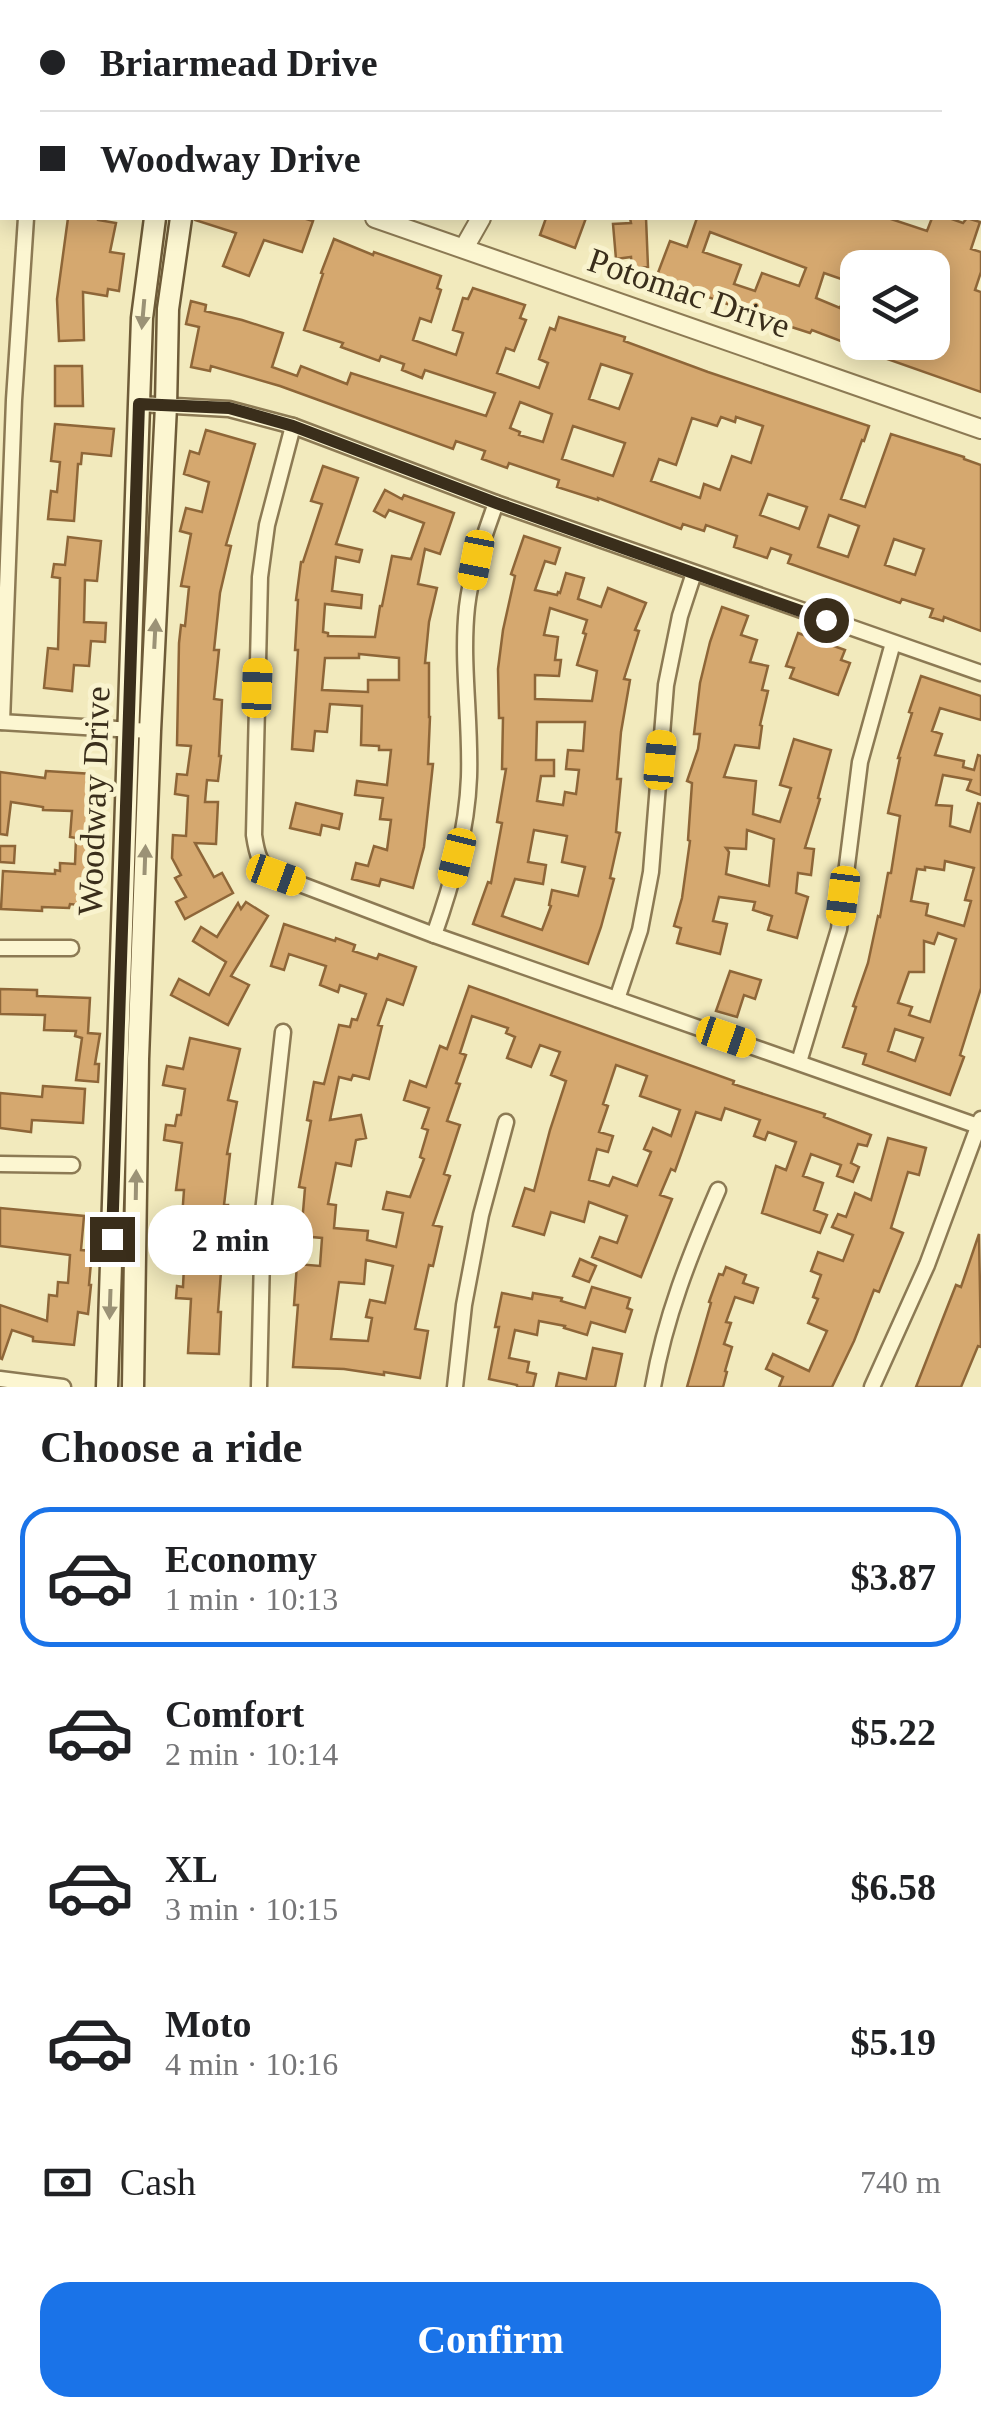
<!DOCTYPE html>
<meta charset="utf-8">
<style>
:root{--surface:#fff;--page:#f2f2f2;--text:#202124;--muted:#757577;--line:#e0e0e0;--accent:#1a73e8}
body{margin:0;font-family:Georgia,serif;background:var(--page);color:var(--text);height:100vh;display:flex;flex-direction:column;font-size:38px;white-space:nowrap}
*{box-sizing:border-box;margin:0}
p{font-size:32px;color:var(--muted)}
.icon{flex:none;width:55px;height:55px;fill:none;stroke:currentColor;stroke-width:2;stroke-linecap:round;stroke-linejoin:round}
.map{position:relative;height:1387px;overflow:hidden}
.sheet{display:flex;flex-direction:column;background:var(--surface);flex:1}
.sheet>*{flex:none}
.guide{position:absolute;left:0px;top:0px;width:982px;height:220px;box-shadow:0 5px 25px #0003;display:grid;align-content:center;height:220px;padding:0 40px;background:var(--surface)}
.buttons{position:absolute;left:840px;top:250px;display:grid;gap:20px}
.buttons a{display:grid;place-items:center;width:110px;height:110px;border-radius:20px;background:var(--surface);box-shadow:0 5px 25px #0003;font-size:50px}
.end{position:absolute;width:45px;height:45px;margin:-22px;border:12px solid #3a2e1b;background:#fff;box-shadow:0 0 0 5px #fff}
.from{border-radius:50%}
.bubble{position:absolute;height:70px;border-radius:30px;background:var(--surface);box-shadow:0 5px 25px #0003;font-size:32px;font-weight:700;line-height:70px;text-align:center}
.car{position:absolute;width:30px;height:60px;margin:-30px -15px;border-radius:12px;box-shadow:0 0 8px 2px #0007;background:linear-gradient(#f5c518 24%,#345 0 40%,#f5c518 0 76%,#345 0 86%,#f5c518 0)}
.guide b{display:flex;align-items:center;gap:35px;height:95px;font-size:38px}
.guide b+b{border-top:2px solid var(--line)}
.guide i{width:25px;height:25px;background:var(--text)}
ul{padding:0;list-style:none}
li{display:flex;align-items:center;gap:30px;height:140px;margin:0 20px 15px;padding:0 20px;border:5px solid transparent;border-radius:30px}
li div{flex:1}
li b{display:block;font-size:38px}
li em{font-style:normal;font-weight:700}
li.active{border-color:var(--accent)}
li>.icon{width:90px;height:90px;stroke-width:1.5}
h2{padding:0 40px;font-size:45px;line-height:120px}
.pay{display:flex;align-items:center;gap:25px;height:110px;padding:0 40px;font-size:38px}
.pay p{margin-inline-start:auto}
.action{display:flex;gap:20px;margin-top:auto;padding:20px 40px}
.action a{flex:1;height:115px;border-radius:30px;background:var(--accent);color:#fff;font-size:40px;font-weight:700;line-height:115px;text-align:center}
.map>svg:first-child{display:block}
</style>
<div class="map">
<svg width="981" height="1387" viewBox="0 0 981 1387">
<rect width="100%" height="100%" fill="#f2eabd"/>
<!-- building -->
<g fill="#d5a86f" stroke="#8e6638" stroke-width="2.5" fill-rule="evenodd">
<polygon points="68,218 98,218 98,220 116,223 110,252 124,254 119,291 108,289 107,296 83,292 84,340 59,341 57,299"/>
<polygon points="194,218 303,218 313,221 302,252 264,240 249,276 223,266 236,233 195,220"/>
<polygon points="546,218 586,218 575,248 540,235"/>
<polygon points="630,218 646,218 648,267 632,269 631,257 616,259 613,224 631,223"/>
<path d="M697 218H888L927 231 932 218H949L963 223 967 218 980 222 971 249 981 252V272L975 290 981 292V392L873 354 877 342H932V268H858V329L851 345 812 330 810 333 779 323 656 278 670 241 687 247ZM710 232 806 268 799 286 762 273 755 291 734 284 741 265 703 252ZM824 273 850 282 840 308 816 298Z"/>
<path d="M334 239 373 255 374 252 441 276 437 288 441 290 431 322 420 318 413 340 456 355 463 333 453 330 463 298 468 299 473 288 525 305 520 318 526 320 514 351 506 348 497 373 539 388 548 363 539 359 550 328 555 330 559 317 625 337 624 341 708 372 869 426 864 441 862 440 841 499 865 507 891 434 964 457V459L981 465V631L944 617 943 621 930 617 933 609 902 599 900 603 788 563 791 555 771 548 767 558 734 547 737 536 706 525 704 531 683 524 681 529 598 498V500L557 487 559 480 509 463 507 468 482 459 485 451 456 441 453 449 280 386 211 366 210 371 191 367 199 327 186 324 191 301 206 305 205 311 242 320 283 333 272 367 297 376 301 366 347 384 351 373 486 416 495 393 425 370 422 378 402 370 404 364 381 356 379 361 341 347 343 343 304 330 323 274 321 273ZM601 364 632 374 619 409 589 399ZM520 402 552 414 543 442 519 435 520 432 510 428ZM721 417 735 422 736 417 763 426 751 463 732 456 720 490 704 484 700 498 651 481 659 459 676 465 692 418 717 426ZM573 426 625 443 613 476 562 459ZM768 494 807 507 799 529 760 515ZM829 515 859 526 848 557 818 547ZM894 539 924 549 915 575 885 565Z"/>
<polygon points="55,366 82,366 83,406 55,406"/>
<polygon points="55,424 114,429 111,456 82,453 81,464 78,464 74,521 48,519 51,491 57,492 60,462 51,461"/>
<polygon points="206,430 255,444 226,545 231,546 220,593 214,650 219,650 214,699 222,700 219,756 221,756 218,781 207,780 205,802 218,802 216,844 195,843 214,877 222,873 233,893 185,919 176,902 186,897 175,878 181,875 172,858 173,835 186,836 188,796 175,794 177,774 187,775 191,746 177,745 179,643 181,625 185,626 189,587 181,586 191,534 180,531 186,508 202,512 209,482 184,474 190,451 199,454"/>
<path d="M323 466 358 478 336 544 362 550 359 562 336 557 332 591 362 595 361 608 325 604 323 632 328 633V636L375 637 380 606H382L392 556 411 559 424 523 389 510 385 517 374 511 385 490 402 499 404 495 454 513 440 554 425 549 418 584 437 588 429 622 425 663H429V717H430L428 764H433L424 847 413 888 381 879 379 886 352 879 356 863 368 866 374 846 387 850 391 820 380 819 383 798 355 795 357 781 387 785 391 750H379V746L361 745 362 706 330 704 327 732 315 731 313 751 292 749 298 650H295L298 600H296L301 562H303L322 504 311 501ZM359 654 399 658V680H368V692L322 690 325 658H359Z"/>
<path d="M524 536 560 548 555 564 545 561 535 590 557 595 558 592 560 593 566 573 584 578 578 599 601 607 608 588 646 603 635 630 639 631 624 679 630 680 621 732 617 779H621L616 832 620 833 610 878 614 879 601 927 588 964 473 924 488 882 491 883 502 823 497 822 506 769H502L503 718H499L498 669 503 630 515 576 511 574ZM550 608 587 620 583 633 586 634 577 665 597 671 592 701 535 699V675L559 676 561 660H555L558 637 544 635ZM537 722H585L583 751 568 750 566 769 579 770 576 794 565 792 563 805 537 801 541 776H554V760H536ZM534 830 567 836 562 862 585 867 578 896 552 890 549 905 551 906 542 930 502 916 515 879 543 884 546 865 528 862Z"/>
<polygon points="68,537 101,541 97,581 85,580 84,622 106,623 105,642 91,641 89,666 74,665 72,691 44,688 48,648 58,649 60,578 52,577 54,564 65,565"/>
<path d="M722 607 748 616 741 635 757 640 750 662 768 666 762 690 768 691 760 725 762 726 759 748 735 745 724 777 756 781 753 814 780 822 791 788 780 785 794 739 831 750 818 798 820 799 805 848 814 849 811 875 798 873 796 893 808 897 797 938 768 930 772 916 753 910 755 902 719 897 713 921 727 924 720 954 677 943 681 928 674 926 682 898 690 841 688 840 692 783 687 781 698 749 700 734H694L700 683 710 642ZM747 830 774 839 769 886 726 874 729 852 726 848 746 849Z"/>
<polygon points="798,633 845,650 841,660 850,663 838,695 790,678 794,668 786,666"/>
<path d="M921 676 981 696V720L940 708 932 731 942 734 935 755 964 761 963 767 974 770 978 755 981 756V795L967 790 971 780 943 775 936 805 952 806 950 826 970 832 978 803 981 804V988L960 1055 964 1057 950 1095 863 1064 866 1054 843 1047 856 1007 853 1006 868 963 878 916 880 917 888 873H891L900 816 888 813 900 758H898L912 713 909 712ZM945 861 974 868 965 900 971 901 964 926 926 915 928 904 911 901 917 869 925 870V867L944 870ZM938 933 956 939 930 1022 909 1015 912 1007 898 1003 909 972H924V941L934 944ZM895 1029 923 1038 915 1061 888 1051Z"/>
<polygon points="46,771 93,774 88,846 95,847 90,906 70,904 69,908 42,907 42,911 1,909 3,871 55,874 55,870 60,871 60,863 75,864 76,838 70,837 72,811 43,810 43,807 11,802 7,835 0,834 0,772 45,778"/>
<polygon points="296,803 342,814 339,829 322,825 320,835 290,828"/>
<polygon points="0,846 15,846 14,863 0,862"/>
<polygon points="246,902 268,916 231,976 249,985 228,1025 171,995 179,979 209,995 226,962 193,941 201,927 217,937 238,903 241,909"/>
<path d="M284 924 335 941 336 938 355 945 353 951 377 959 379 954 416 967 403 1005 387 999 378 1025 382 1026 369 1079 353 1075 351 1080 339 1077 330 1120 361 1115 366 1138 356 1140 351 1166 336 1163 328 1204 336 1205 334 1228 368 1231 367 1240 396 1247 403 1213 383 1209 387 1192 410 1197 424 1159 420 1157 428 1130 422 1128 429 1108 404 1100 410 1081 426 1087 440 1046 447 1049 469 986 734 1081 733 1084 825 1114 824 1117 871 1135 867 1146 858 1144 851 1163 859 1167 853 1182 837 1176 841 1165 811 1154 803 1176 823 1183 814 1210 827 1215 820 1233 762 1213 776 1166 786 1170 796 1142 768 1132 765 1140 754 1136 760 1120 725 1108 721 1120 696 1112 675 1171 671 1169 660 1195 672 1199 641 1277 592 1257 600 1237 617 1243 627 1216 589 1202 584 1222 551 1212 544 1235 513 1226 525 1188 534 1191 550 1130 566 1081 551 1075 560 1052 540 1045 531 1067 507 1058 515 1037 506 1033 508 1028 472 1016 460 1053 466 1055 456 1083 460 1084 447 1121 460 1125 444 1174 450 1176 433 1225 442 1227 433 1266 429 1265 415 1329 428 1331 420 1378 384 1372V1375L344 1369 293 1367 298 1305H294L297 1264 320 1266 322 1238 301 1236 305 1188 299 1187 311 1121 307 1120 314 1082 324 1084 339 1025 350 1027 352 1019 357 1020 366 994 340 985 338 992 320 985 326 966 289 954 284 970 271 966ZM616 1065 647 1076 640 1096 680 1110 671 1136 653 1128 644 1149 651 1152 637 1186 613 1177 609 1186 589 1180 597 1149 608 1152 613 1136 599 1132 608 1106 603 1104ZM366 1260 393 1266 385 1303 370 1300 366 1317 372 1318 368 1341 331 1339 339 1282 364 1284Z"/>
<polygon points="730,971 761,980 755,999 744,995 737,1017 716,1011"/>
<polygon points="0,989 37,990 37,996 90,998 88,1033 100,1034 95,1064 99,1064 98,1082 76,1080 82,1038 75,1036 76,1031 44,1030 45,1015 0,1014"/>
<polygon points="190,1038 240,1049 228,1100 237,1102 227,1154 230,1154 224,1205 228,1205 226,1229 216,1228 214,1258 222,1258 218,1312 221,1312 219,1354 188,1353 191,1299 176,1298 177,1286 183,1287 185,1243 165,1242 166,1230 181,1231 184,1190 176,1190 182,1143 164,1140 166,1125 175,1126 177,1115 181,1115 185,1089 163,1085 167,1066 183,1069"/>
<polygon points="43,1086 85,1089 83,1123 32,1120 31,1132 0,1128 0,1093 42,1097"/>
<polygon points="888,1138 926,1148 919,1175 908,1172 891,1228 903,1233 879,1292 874,1290 854,1341 832,1387 779,1387 783,1377 766,1369 773,1354 809,1371 827,1331 808,1323 818,1299 813,1297 821,1275 811,1271 818,1252 843,1261 853,1235 832,1227 838,1214 846,1217 855,1193 871,1200"/>
<polygon points="0,1208 84,1216 81,1250 92,1251 89,1285 91,1285 88,1314 78,1312 74,1345 33,1341 33,1337 12,1330 2,1359 0,1358 0,1305 47,1321 49,1295 57,1296 58,1282 68,1283 70,1255 0,1246"/>
<polygon points="979,1234 981,1347 978,1346 961,1387 916,1387 956,1285 961,1287"/>
<polygon points="580,1259 596,1266 589,1282 573,1276"/>
<polygon points="726,1267 746,1275 743,1283 758,1288 753,1303 735,1297 726,1322 731,1323 724,1344 732,1347 725,1371 727,1372 723,1387 687,1387 711,1303 709,1302 719,1274 723,1275"/>
<polygon points="592,1287 630,1298 627,1308 632,1310 625,1332 591,1322 587,1335 564,1328 565,1326 539,1321 537,1335 515,1330 509,1358 529,1362 527,1372 536,1374 533,1387 517,1387 517,1385 489,1379 499,1327 495,1327 502,1293 532,1299 533,1293 562,1298 561,1301 585,1308"/>
<polygon points="593,1348 622,1354 615,1387 556,1387 559,1373 586,1379"/>
</g>
<g fill="none" stroke-linecap="round" stroke-linejoin="round">
<defs>
<g id="minor">
<polyline points="588,0 595,2"/>
<polyline points="54,2 55,0"/>
<polyline points="0,126 2,126"/>
<polyline points="980,138 981,138"/>
<polyline points="0,147 2,147"/>
<polyline points="139,404 229,409 293,426 496,503 981,673"/>
<path d="M293 426 267 525 260 577 254 835C257 855 259 864 276 875L434 935 978 1126"/>
<polyline points="0,722 150,731"/>
<polyline points="2,722 14,400 26,218"/>
<path d="M434 935C452 884 467 831 469 777 471 720 461 663 467 607 471 571 484 537 496 503"/>
<polyline points="0,948 71,948"/>
<polyline points="617,999 640,930 651,872 666,685 680,616 694,573"/>
<polyline points="799,1062 839,929 860,762 893,643"/>
<polyline points="0,1164 72,1165"/>
<polyline points="0,1379 63,1387"/>
<polyline points="259,1387 263,1212 283,1032"/>
<polyline points="455,1387 464,1305 481,1215 506,1122"/>
<path d="M653 1387C665 1317 690 1255 718 1190"/>
<polyline points="872,1387 927,1265 981,1119"/>
</g>
<g id="tertiary">
<polyline points="631,2 631,0"/>
<polyline points="375,218 981,429"/>
<polyline points="464,248 481,218"/>
</g>
<g id="secondary">
<polyline points="194,2 195,0"/>
<polyline points="220,2 220,0"/>
<polyline points="107,1387 139,404 142,318 155,218"/>
<polyline points="133,1387 138,1059 150,731 166,406 168,309 181,218"/>
</g>
</defs>
<!-- minor casing -->
<use href="#minor" stroke="#8c7a54" stroke-width="19"/>
<!-- tertiary casing -->
<use href="#tertiary" stroke="#8c7a54" stroke-width="22"/>
<!-- secondary casing -->
<use href="#secondary" stroke="#6e5b38" stroke-width="25"/>
<!-- minor -->
<use href="#minor" stroke="#fcf6d1" stroke-width="14"/>
<!-- tertiary -->
<use href="#tertiary" stroke="#fcf6d1" stroke-width="18"/>
<!-- secondary -->
<use href="#secondary" stroke="#fcf6d1" stroke-width="20"/>
</g>
<!-- one-way arrows -->
<defs><path id="oneway-solid" d="M-6-.8H1V-3.2L6.5 0L1 3.2V.8H-6Z" transform="scale(2.5)"/></defs>
<g fill="#9b9276">
<use href="#oneway-solid" transform="translate(143 314) rotate(95)"/>
<use href="#oneway-solid" transform="translate(155 634) rotate(-87)"/>
<use href="#oneway-solid" transform="translate(145 860) rotate(-88)"/>
<use href="#oneway-solid" transform="translate(136 1185) rotate(-89)"/>
<use href="#oneway-solid" transform="translate(110 1304) rotate(92)"/>
</g>
<g fill="none" stroke-linecap="round" stroke-linejoin="round">
<!-- route -->
<polyline stroke="#3a2e1b" stroke-width="12" points="112,1239 139,404 229,408 293,426 496,503 826,620"/>
</g>
<g text-anchor="middle" dominant-baseline="central" stroke-width="10" stroke-linejoin="round" paint-order="stroke">
<!-- street labels -->
<g font-size="35" fill="#3a2e1b" stroke="#f9f3ce">
<text transform="translate(689 293) rotate(19)">Potomac Drive</text>
<text transform="translate(94 801) rotate(-88)">Woodway Drive</text>
</g>
</g>
</svg>
<div class="buttons">
<a><svg class="icon" aria-label="layers" viewBox="0 0 24 24"><path d="M12 4l9 5-9 5-9-5zM3 14l9 5 9-5"/></svg></a>
</div>
<i class="end from" style="left:826px;top:620px"></i>
<i class="end" style="left:112px;top:1239px"></i>
<div class="bubble" style="left:148px;top:1205px;width:165px">2 min</div>
<i class="car" style="left:476px;top:560px;rotate:191deg"></i>
<i class="car" style="left:257px;top:688px;rotate:2deg"></i>
<i class="car" style="left:660px;top:760px;rotate:5deg"></i>
<i class="car" style="left:457px;top:858px;rotate:194deg"></i>
<i class="car" style="left:276px;top:875px;rotate:110deg"></i>
<i class="car" style="left:843px;top:896px;rotate:187deg"></i>
<i class="car" style="left:726px;top:1037px;rotate:109deg"></i>
<div class="guide">
<b><i class="from"></i>Briarmead Drive</b>
<b><i></i>Woodway Drive</b>
</div>
</div>
<section class="sheet">
<h2>Choose a ride</h2>
<ul>
<li class="active"><svg class="icon" aria-label="car" viewBox="0 0 24 24"><path d="M5 17H2v-5l4-1 3-4h7l3 4 3 1v5h-3M9 17h6M6 11h13"/><circle cx="7" cy="17" r="2"/><circle cx="17" cy="17" r="2"/></svg><div><b>Economy</b><p>1 min · 10:13</p></div><em>$3.87</em></li>
<li><svg class="icon" aria-label="car" viewBox="0 0 24 24"><path d="M5 17H2v-5l4-1 3-4h7l3 4 3 1v5h-3M9 17h6M6 11h13"/><circle cx="7" cy="17" r="2"/><circle cx="17" cy="17" r="2"/></svg><div><b>Comfort</b><p>2 min · 10:14</p></div><em>$5.22</em></li>
<li><svg class="icon" aria-label="car" viewBox="0 0 24 24"><path d="M5 17H2v-5l4-1 3-4h7l3 4 3 1v5h-3M9 17h6M6 11h13"/><circle cx="7" cy="17" r="2"/><circle cx="17" cy="17" r="2"/></svg><div><b>XL</b><p>3 min · 10:15</p></div><em>$6.58</em></li>
<li><svg class="icon" aria-label="car" viewBox="0 0 24 24"><path d="M5 17H2v-5l4-1 3-4h7l3 4 3 1v5h-3M9 17h6M6 11h13"/><circle cx="7" cy="17" r="2"/><circle cx="17" cy="17" r="2"/></svg><div><b>Moto</b><p>4 min · 10:16</p></div><em>$5.19</em></li>
</ul>
<div class="pay"><svg class="icon" aria-label="cash" viewBox="0 0 24 24"><path d="M3 7h18v10H3z"/><circle cx="12" cy="12" r="2"/></svg>Cash<p>740 m</p></div>
<div class="action"><a>Confirm</a></div>
</section>
